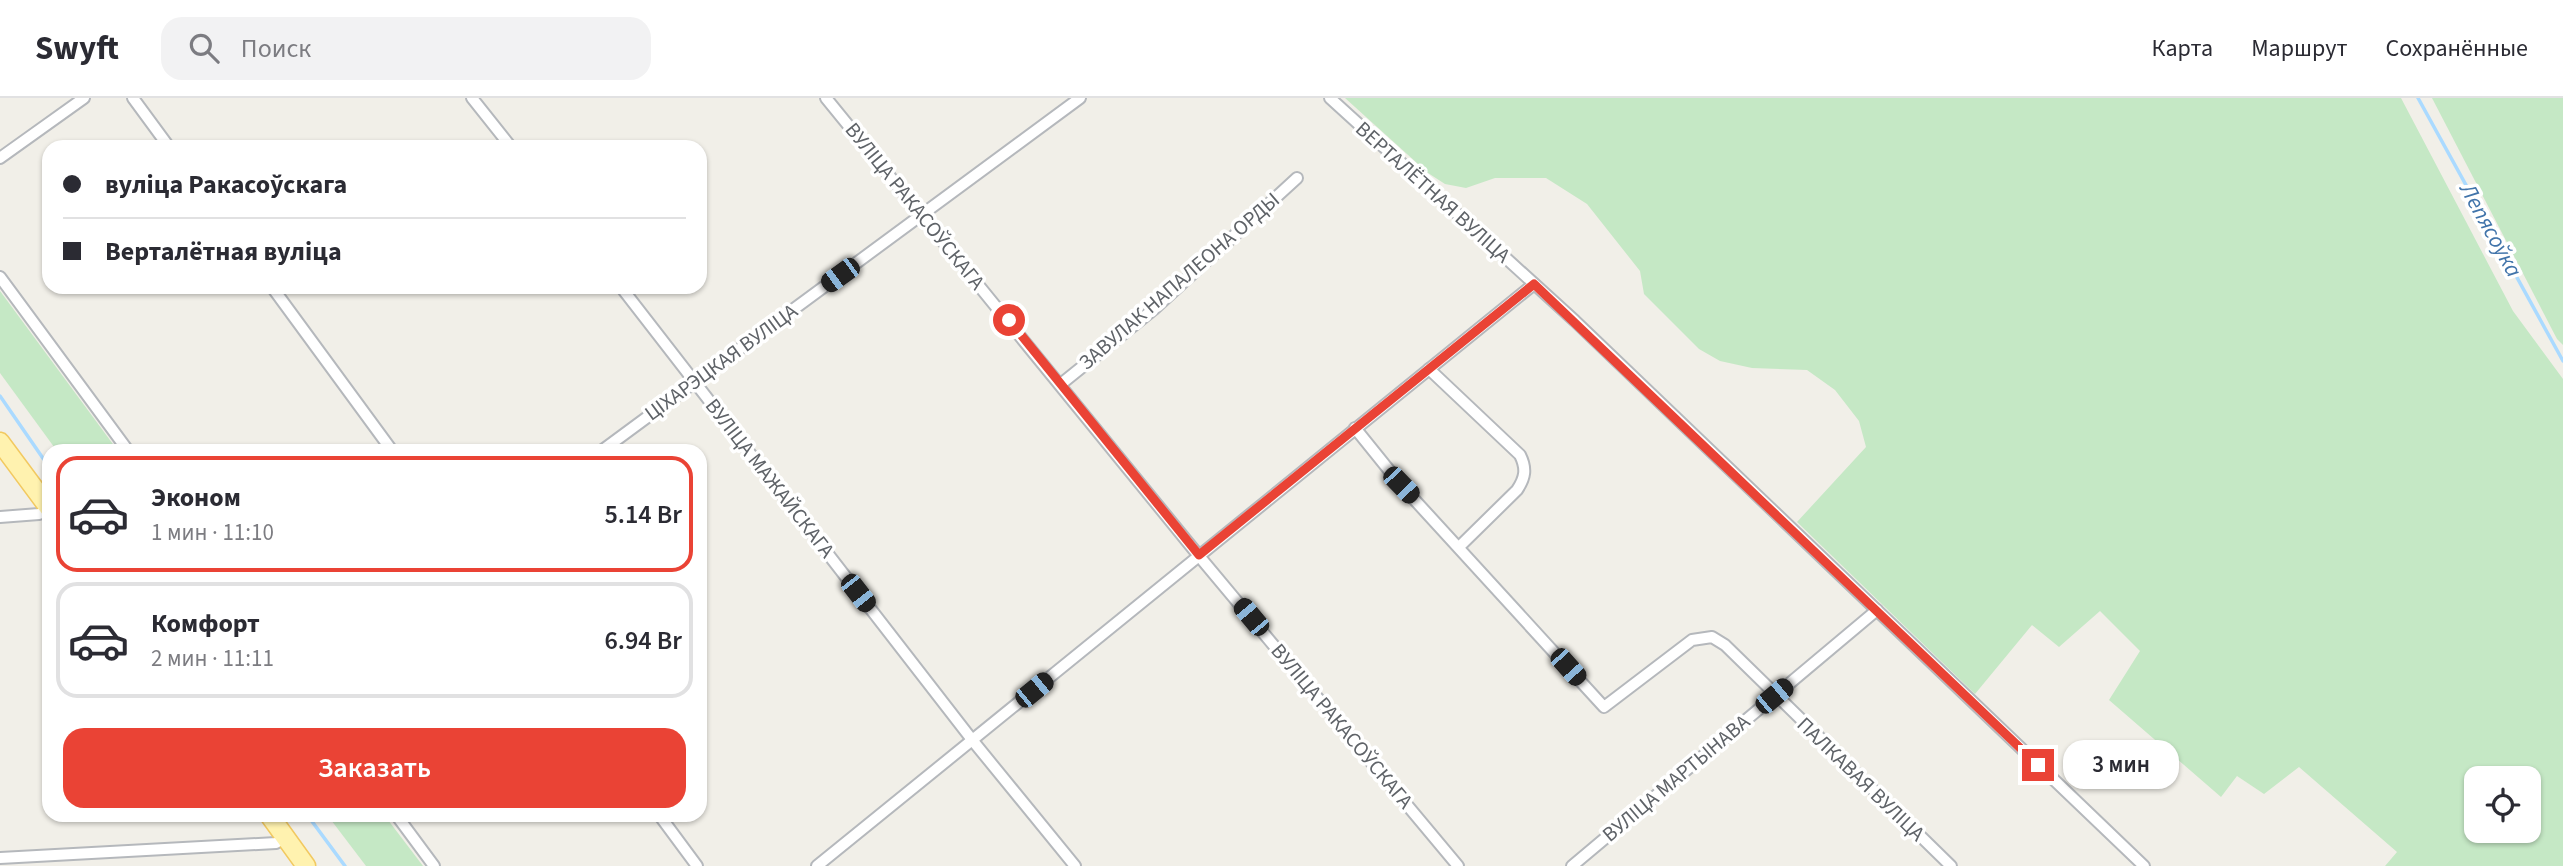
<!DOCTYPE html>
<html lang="ru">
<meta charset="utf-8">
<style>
:root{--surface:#fff;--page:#f2f2f3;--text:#2b2b33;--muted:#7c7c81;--line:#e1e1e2;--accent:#ea4335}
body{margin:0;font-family:"Source Sans 3",sans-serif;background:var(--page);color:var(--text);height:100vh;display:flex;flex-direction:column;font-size:26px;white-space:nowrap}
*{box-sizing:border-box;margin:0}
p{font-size:23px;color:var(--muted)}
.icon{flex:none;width:38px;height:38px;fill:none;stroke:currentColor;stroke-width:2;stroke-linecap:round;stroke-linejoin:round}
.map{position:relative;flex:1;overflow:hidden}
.details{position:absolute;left:42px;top:346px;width:665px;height:378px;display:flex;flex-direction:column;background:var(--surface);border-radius:21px;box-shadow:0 2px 5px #0004}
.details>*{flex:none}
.banner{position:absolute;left:42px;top:42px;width:665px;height:154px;border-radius:21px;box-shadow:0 2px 5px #0004;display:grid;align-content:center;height:154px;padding:0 21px;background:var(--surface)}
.controls{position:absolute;left:2464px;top:668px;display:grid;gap:14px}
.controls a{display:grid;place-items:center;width:77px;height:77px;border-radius:14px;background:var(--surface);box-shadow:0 2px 5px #0004;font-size:35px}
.end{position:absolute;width:32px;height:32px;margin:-16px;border:9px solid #ea4335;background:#fff;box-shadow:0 0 0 4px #fff}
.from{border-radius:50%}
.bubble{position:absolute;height:49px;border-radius:21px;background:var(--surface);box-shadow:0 2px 5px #0004;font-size:23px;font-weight:600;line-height:49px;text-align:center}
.car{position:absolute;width:21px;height:42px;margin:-21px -10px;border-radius:9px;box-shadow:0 0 5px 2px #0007;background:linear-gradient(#222 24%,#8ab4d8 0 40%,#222 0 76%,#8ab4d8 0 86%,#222 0)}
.banner b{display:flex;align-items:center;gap:24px;height:66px;font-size:26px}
.banner b+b{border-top:2px solid var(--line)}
.banner i{width:18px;height:18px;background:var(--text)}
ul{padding:12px 0 0;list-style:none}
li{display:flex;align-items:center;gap:21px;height:116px;margin:0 14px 10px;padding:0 7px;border:4px solid var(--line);border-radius:21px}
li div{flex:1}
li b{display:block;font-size:26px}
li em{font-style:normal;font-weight:600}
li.selected{border-color:var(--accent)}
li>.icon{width:63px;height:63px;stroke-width:1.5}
.button{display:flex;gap:14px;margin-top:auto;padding:14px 21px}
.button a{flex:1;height:80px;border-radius:21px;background:var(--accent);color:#fff;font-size:28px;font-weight:600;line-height:80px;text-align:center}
header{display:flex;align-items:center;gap:42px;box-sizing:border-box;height:98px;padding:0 35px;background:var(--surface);border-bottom:2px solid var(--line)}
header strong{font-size:33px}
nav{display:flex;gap:38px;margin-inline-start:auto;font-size:24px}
.search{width:490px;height:63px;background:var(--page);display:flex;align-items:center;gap:18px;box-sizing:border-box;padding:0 24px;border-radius:21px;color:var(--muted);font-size:26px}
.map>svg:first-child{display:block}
</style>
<header>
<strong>Swyft</strong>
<div class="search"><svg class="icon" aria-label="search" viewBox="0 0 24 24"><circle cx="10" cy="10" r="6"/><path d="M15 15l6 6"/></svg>Поиск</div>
<nav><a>Карта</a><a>Маршрут</a><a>Сохранённые</a></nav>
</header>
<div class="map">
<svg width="2563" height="768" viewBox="0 0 2563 768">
<rect width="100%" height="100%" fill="#f1efe8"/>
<!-- green -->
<g fill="#c5e8c5" fill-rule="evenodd">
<path d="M1345 0H2401L2513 213 2563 281V768H2385L2397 754 2299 669 2264 696 2237 678 2221 699 2109 602 2140 553 2100 513 2059 549 2032 527 1975 596 1797 424 1866 349 1859 323 1835 292 1807 272 1752 270 1720 263 1699 251 1644 196 1640 173 1587 106 1546 80H1495L1466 90 1445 86 1428 75ZM2476 681H2529V733H2476Z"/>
<polygon points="2432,0 2563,0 2563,247 2557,241"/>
<polygon points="0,193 118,353 57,353 0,275"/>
<polygon points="328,718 385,718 423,768 366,768"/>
</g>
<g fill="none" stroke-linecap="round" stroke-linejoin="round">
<!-- stream -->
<g stroke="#aadaff" stroke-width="3.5">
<polyline points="2418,0 2563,263"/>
<polyline points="0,298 49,369"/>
<polyline points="308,718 345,768"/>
</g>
<defs>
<g id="street">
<polyline points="133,0 169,49"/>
<polyline points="472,0 511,49"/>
<polyline points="826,0 1199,458 1458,768"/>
<polyline points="1330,0 1575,223 2144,768"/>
<polyline points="0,60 84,0"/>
<polyline points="0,179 129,354"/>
<polyline points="272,189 393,354"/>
<polyline points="621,189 973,643 1075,768"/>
<path d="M1429 271 1520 357C1527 371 1525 380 1517 392L1460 448"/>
<polyline points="1061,286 1154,211 1297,80"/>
<polyline points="1355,330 1401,387 1604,609 1692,542 1712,539 1725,547 1951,768"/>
<polyline points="600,354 1080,0"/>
<polyline points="0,419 39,416 49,411"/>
<polyline points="397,718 434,768"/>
<polyline points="660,718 697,768"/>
<polyline points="0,760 276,745 286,739"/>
<polyline points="817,768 1534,186"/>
<polyline points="1572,768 1877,512"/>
</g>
<g id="primary">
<polyline points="0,344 49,410"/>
<polyline points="270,718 306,768"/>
</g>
</defs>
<!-- street casing -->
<use href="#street" stroke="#b5b8bc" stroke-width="14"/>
<!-- primary casing -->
<use href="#primary" stroke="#f2c960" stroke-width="21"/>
<!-- street -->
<use href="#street" stroke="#fff" stroke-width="10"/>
<!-- primary -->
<use href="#primary" stroke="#fff2af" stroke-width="18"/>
</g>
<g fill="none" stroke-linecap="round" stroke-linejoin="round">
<!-- route -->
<polyline stroke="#ea4335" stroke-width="9" points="1009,222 1199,457 1534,186 2038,667"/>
</g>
<g text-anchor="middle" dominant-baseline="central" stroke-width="7" stroke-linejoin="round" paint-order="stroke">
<!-- street labels -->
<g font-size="21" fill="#5f6368" stroke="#fff">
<text transform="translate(1433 94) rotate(42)">ВЕРТАЛЁТНАЯ ВУЛІЦА</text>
<text transform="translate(915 108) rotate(51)">ВУЛІЦА РАКАСОЎСКАГА</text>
<text transform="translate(1179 183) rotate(-41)">ЗАВУЛАК НАПАЛЕОНА ОРДЫ</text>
<text transform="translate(721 264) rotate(-36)">ЦІХАРЭЦКАЯ ВУЛІЦА</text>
<text transform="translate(770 380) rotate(52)">ВУЛІЦА МАЖАЙСКАГА</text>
<text transform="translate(1342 628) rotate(50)">ВУЛІЦА РАКАСОЎСКАГА</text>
<text transform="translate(1676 680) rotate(-40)">ВУЛІЦА МАРТЫНАВА</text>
<text transform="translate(1861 681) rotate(44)">ПАЛКАВАЯ ВУЛІЦА</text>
</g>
<!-- water labels -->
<g font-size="23" font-style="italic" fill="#4174aa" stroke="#fff">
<text transform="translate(2491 132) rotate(61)">Лепясоўка</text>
</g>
</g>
</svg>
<div class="controls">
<a><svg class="icon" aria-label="locate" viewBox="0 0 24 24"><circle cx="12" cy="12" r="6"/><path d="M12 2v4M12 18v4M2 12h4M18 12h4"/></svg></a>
</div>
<i class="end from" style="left:1009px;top:222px"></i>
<i class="end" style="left:2038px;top:667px"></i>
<div class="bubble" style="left:2063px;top:642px;width:116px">3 мин</div>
<i class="car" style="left:840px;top:177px;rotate:234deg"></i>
<i class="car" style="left:1401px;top:387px;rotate:136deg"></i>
<i class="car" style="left:858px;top:495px;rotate:142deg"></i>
<i class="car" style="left:1251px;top:519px;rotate:320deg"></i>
<i class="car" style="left:1568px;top:569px;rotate:138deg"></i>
<i class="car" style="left:1034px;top:592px;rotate:51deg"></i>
<i class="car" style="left:1774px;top:598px;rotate:50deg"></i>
<div class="banner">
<b><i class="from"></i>вуліца Ракасоўскага</b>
<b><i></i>Верталётная вуліца</b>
</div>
<section class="details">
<ul>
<li class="selected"><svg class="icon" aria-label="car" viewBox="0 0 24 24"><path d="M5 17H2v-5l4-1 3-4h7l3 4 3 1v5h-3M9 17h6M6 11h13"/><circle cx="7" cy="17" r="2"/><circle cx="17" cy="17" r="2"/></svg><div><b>Эконом</b><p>1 мин · 11:10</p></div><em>5.14 Br</em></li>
<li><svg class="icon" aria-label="car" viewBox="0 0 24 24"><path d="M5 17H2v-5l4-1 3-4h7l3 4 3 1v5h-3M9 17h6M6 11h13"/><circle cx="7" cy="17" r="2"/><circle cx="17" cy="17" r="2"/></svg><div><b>Комфорт</b><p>2 мин · 11:11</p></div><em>6.94 Br</em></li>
</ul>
<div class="button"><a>Заказать</a></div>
</section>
</div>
